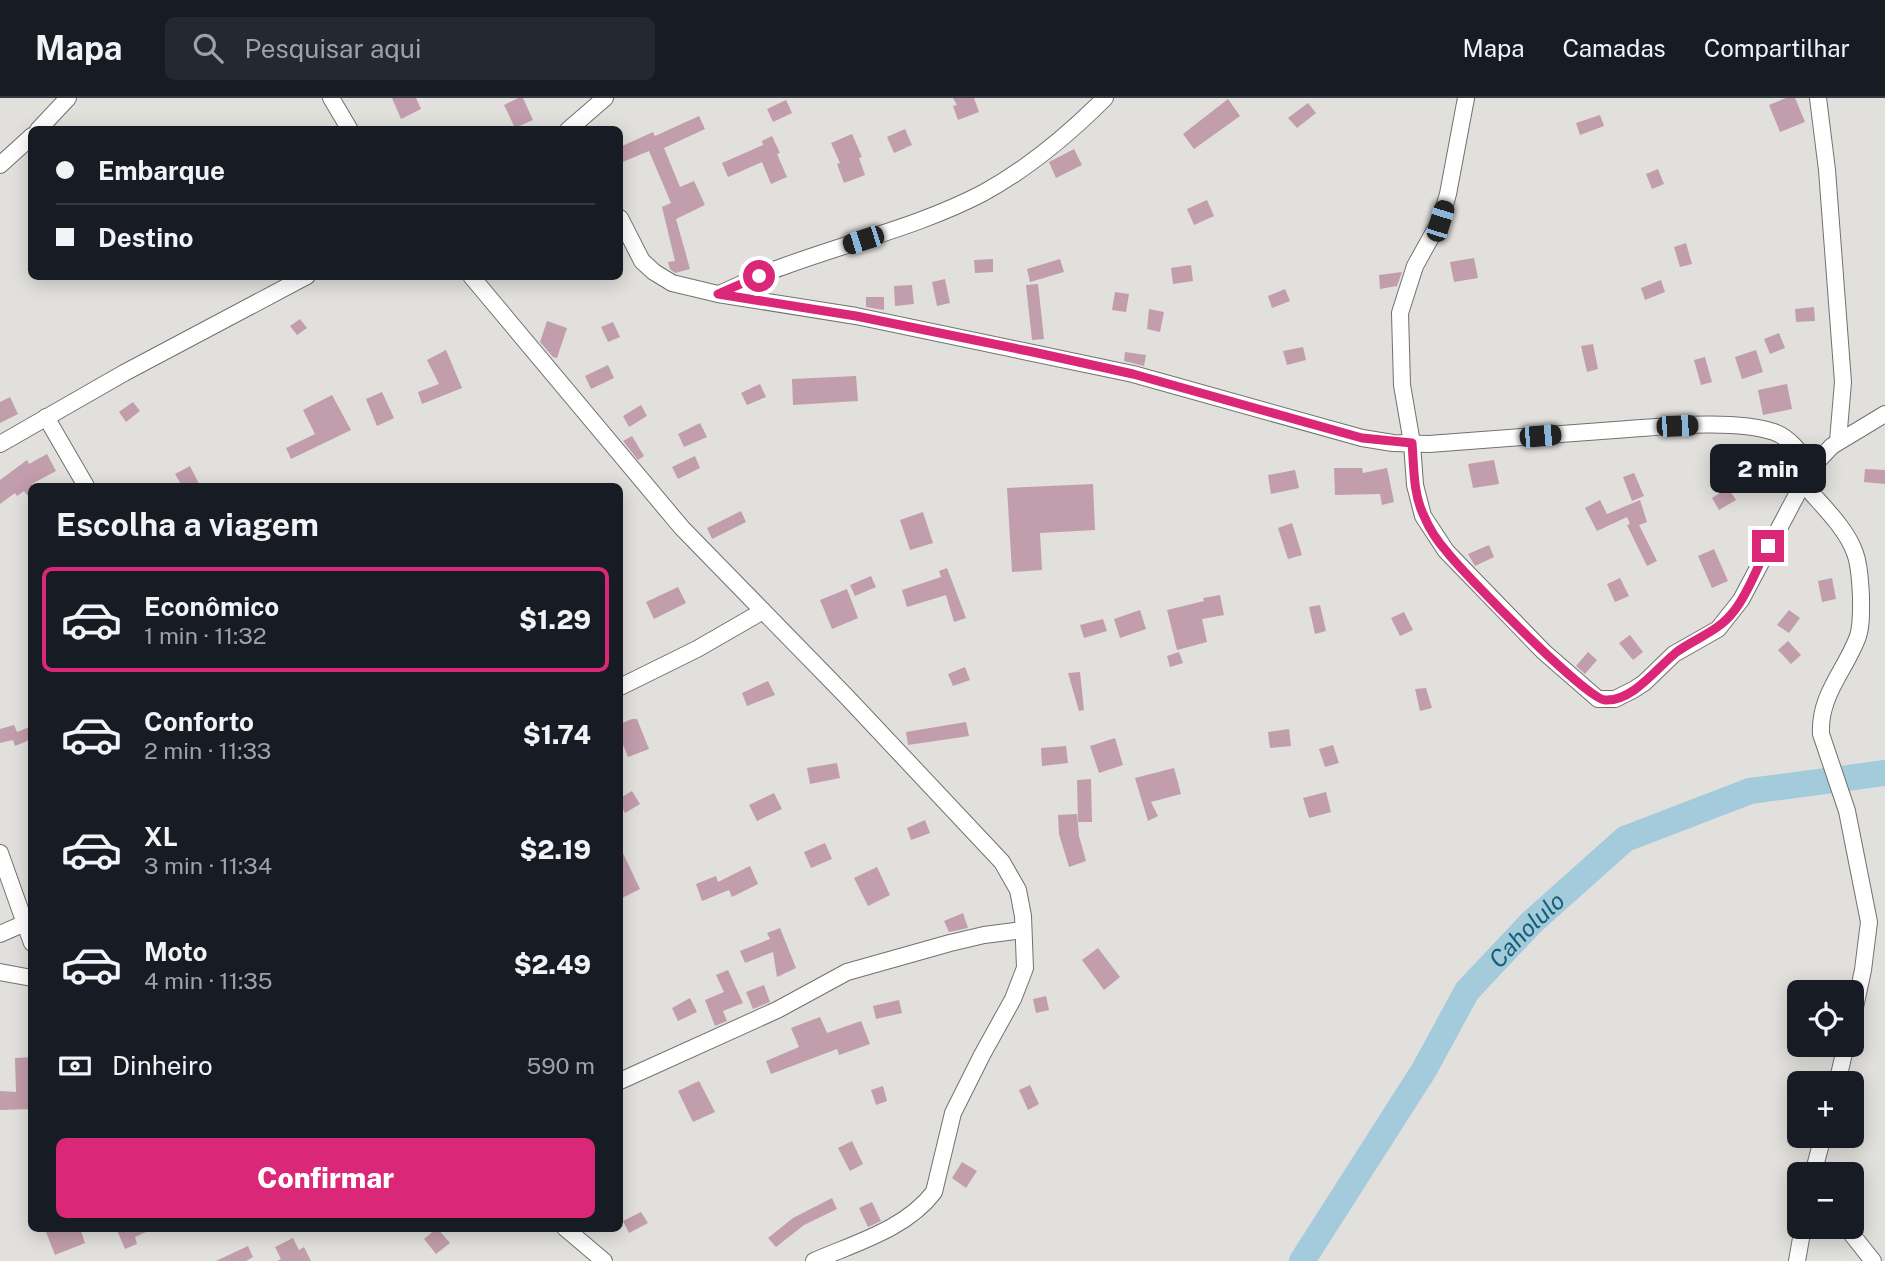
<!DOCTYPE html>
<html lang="pt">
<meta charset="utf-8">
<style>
:root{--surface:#171b24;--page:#242831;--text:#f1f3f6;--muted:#9ea1a6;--line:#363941;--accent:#db2777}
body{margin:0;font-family:"Public Sans",sans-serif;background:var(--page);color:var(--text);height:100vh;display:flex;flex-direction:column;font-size:26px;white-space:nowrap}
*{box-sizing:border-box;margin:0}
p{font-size:23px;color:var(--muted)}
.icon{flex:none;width:38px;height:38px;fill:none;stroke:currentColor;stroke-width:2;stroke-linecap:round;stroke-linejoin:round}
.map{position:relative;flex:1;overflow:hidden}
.sheet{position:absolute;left:28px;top:385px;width:595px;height:749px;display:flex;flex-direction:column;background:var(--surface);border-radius:10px;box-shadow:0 4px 18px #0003}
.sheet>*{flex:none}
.hud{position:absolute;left:28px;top:28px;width:595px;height:154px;border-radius:10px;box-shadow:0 4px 18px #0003;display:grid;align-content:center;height:154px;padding:0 28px;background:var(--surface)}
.controls{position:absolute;left:1787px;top:882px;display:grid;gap:14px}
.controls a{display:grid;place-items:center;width:77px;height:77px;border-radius:10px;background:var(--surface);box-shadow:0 4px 18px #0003;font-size:35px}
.end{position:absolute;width:32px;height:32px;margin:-16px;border:9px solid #db2777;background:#fff;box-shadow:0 0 0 4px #fff}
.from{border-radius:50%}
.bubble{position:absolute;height:49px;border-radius:10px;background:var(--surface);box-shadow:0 4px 18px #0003;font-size:23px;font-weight:800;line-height:49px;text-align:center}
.car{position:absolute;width:21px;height:42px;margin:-21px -10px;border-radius:9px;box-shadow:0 0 5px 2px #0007;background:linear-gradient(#222 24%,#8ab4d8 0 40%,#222 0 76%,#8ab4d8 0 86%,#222 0)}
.hud b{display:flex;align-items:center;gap:24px;height:66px;font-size:26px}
.hud b+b{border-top:2px solid var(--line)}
.hud i{width:18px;height:18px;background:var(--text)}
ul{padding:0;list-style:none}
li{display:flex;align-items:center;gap:21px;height:105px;margin:0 14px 10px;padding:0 14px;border:4px solid transparent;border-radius:10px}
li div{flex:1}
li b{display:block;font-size:26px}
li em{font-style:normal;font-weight:800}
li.current{border-color:var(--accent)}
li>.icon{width:63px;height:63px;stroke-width:1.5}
h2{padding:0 28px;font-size:32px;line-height:84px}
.pay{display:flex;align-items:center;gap:18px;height:77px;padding:0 28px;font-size:26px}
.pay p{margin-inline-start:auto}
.primary-button{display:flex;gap:14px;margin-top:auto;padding:14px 28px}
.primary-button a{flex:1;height:80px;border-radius:10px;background:var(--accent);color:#fff;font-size:28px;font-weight:800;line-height:80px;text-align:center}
header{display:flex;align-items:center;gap:42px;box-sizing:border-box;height:98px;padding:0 35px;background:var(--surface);border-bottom:2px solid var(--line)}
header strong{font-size:33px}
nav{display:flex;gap:38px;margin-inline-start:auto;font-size:24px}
.search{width:490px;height:63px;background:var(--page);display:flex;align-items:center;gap:18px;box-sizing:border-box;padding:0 24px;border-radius:10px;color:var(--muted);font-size:26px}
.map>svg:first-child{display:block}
</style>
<header>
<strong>Mapa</strong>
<div class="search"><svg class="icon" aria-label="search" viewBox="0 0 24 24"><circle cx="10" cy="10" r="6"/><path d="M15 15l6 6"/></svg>Pesquisar aqui</div>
<nav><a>Mapa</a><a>Camadas</a><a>Compartilhar</a></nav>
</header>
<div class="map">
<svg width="1885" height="1163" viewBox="0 0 1885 1163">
<rect width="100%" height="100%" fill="#e1e0dd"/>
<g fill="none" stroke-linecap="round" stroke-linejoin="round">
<!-- river -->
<path stroke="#a3cbdc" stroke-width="26" id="s1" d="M1302 1163 1424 972 1467 893 1532 824 1625 741 1750 693 1885 675"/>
</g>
<!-- building -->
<g fill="#c29dab">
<polygon points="392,0 416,0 421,11 401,21"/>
<polygon points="518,0 523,0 533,22 515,30 504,7"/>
<polygon points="953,0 974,0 979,14 958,22 953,8 957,7"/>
<polygon points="1786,0 1795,0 1805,24 1780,34 1769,7"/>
<polygon points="1228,1 1240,18 1194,51 1183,36"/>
<polygon points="786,2 792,15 773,24 767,11"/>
<polygon points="1308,5 1316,15 1297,30 1288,20"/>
<polygon points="1600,17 1604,28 1580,37 1576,25"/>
<polygon points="699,18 705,31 664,50 680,89 694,83 705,107 676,121 690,171 675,175 670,171 668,164 675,163 662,109 671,105 649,53 620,65 620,49 653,34 655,38"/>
<polygon points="905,31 912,47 894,55 887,39"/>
<polygon points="852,36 862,59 859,60 865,77 844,85 837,66 840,65 831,45"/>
<polygon points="772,38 780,55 777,56 787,79 771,86 762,64 728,79 722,65 763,47 762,43"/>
<polygon points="1074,51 1082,67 1056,80 1049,64"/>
<polygon points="1658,71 1664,86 1652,91 1646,76"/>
<polygon points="1207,102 1214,118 1194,127 1187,111"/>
<polygon points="1686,145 1692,166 1680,169 1674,149"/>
<polygon points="1474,160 1478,180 1454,184 1450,164"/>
<polygon points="993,161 993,174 975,175 974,162"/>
<polygon points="1060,161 1064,174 1030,184 1027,171"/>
<polygon points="1191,167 1193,183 1173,186 1171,170"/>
<polygon points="1402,174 1397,188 1380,191 1379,177"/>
<polygon points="945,181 950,205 937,208 932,184"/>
<polygon points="1661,182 1665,194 1645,202 1641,190"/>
<polygon points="1038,186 1044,241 1032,242 1026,187"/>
<polygon points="912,187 914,206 895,208 894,188"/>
<polygon points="1285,191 1290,203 1272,210 1268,198"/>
<polygon points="1115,194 1129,196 1126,214 1112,212"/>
<polygon points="866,199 884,199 884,212 866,209"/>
<polygon points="1814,209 1815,223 1796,224 1795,211"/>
<polygon points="1149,211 1164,214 1160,234 1147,231"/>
<polygon points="300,221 307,230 297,237 290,228"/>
<polygon points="547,223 567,230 557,260 553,259 540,244"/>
<polygon points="613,224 620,239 608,244 601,229"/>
<polygon points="1779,235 1785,250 1770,256 1764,241"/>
<polygon points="1593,246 1598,271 1587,274 1581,248"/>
<polygon points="1303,249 1306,262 1287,267 1283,253"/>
<polygon points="446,252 462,290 422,306 418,294 439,286 427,262"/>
<polygon points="1756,252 1763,274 1742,281 1735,259"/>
<polygon points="1125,254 1146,257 1144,268 1124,263"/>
<polygon points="1705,259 1712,284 1701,287 1694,262"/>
<polygon points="608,267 614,280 591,291 585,278"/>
<polygon points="856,278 858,303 793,307 792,281"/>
<polygon points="760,286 766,299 747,307 741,295"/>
<polygon points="1787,286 1792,311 1763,317 1758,292"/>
<polygon points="382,294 394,320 377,328 366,301"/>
<polygon points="332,297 351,332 291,361 286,350 315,336 303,312"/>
<polygon points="10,299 18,316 0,325 0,304"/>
<polygon points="133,304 140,313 126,324 119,314"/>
<polygon points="641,307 647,318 629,329 623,318"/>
<polygon points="700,325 707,339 684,349 678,336"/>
<polygon points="632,338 644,358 638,362 623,343"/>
<polygon points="47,356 56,373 32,386 32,403 24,393 17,398 15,395 0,406 0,382 27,362 29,366"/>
<polygon points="695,358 700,370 678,381 672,369"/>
<polygon points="1494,362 1499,386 1473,390 1468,366"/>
<polygon points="190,368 200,388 182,388 175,376"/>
<polygon points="1334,370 1362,370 1363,375 1387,370 1394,404 1382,407 1380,396 1335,397"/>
<polygon points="1865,371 1885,372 1885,386 1864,384"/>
<polygon points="1295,372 1299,390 1271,396 1268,377"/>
<polygon points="1634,375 1644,398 1632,403 1623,379"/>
<polygon points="1093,386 1095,432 1040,435 1042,472 1012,474 1007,390"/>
<polygon points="1728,390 1736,402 1719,412 1712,400"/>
<polygon points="1600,402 1607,416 1640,402 1647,424 1639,427 1657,463 1647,468 1627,427 1630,426 1627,419 1597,433 1585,410"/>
<polygon points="741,413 746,424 712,441 707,430"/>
<polygon points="923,414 933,445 910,452 900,422"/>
<polygon points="1292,425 1302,457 1288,461 1278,430"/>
<polygon points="1489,447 1494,459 1475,468 1468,456"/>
<polygon points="1714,451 1728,483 1712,490 1698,458"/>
<polygon points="947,470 966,520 954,524 946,497 907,509 902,492 941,479 939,473"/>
<polygon points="871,478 876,489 855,498 850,487"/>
<polygon points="1620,480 1629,498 1615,504 1607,486"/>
<polygon points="1832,480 1836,501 1822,504 1818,483"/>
<polygon points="678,489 686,505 654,521 646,504"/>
<polygon points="847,491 858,520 832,531 820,502"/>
<polygon points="1220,497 1224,517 1202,521 1207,544 1177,552 1167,512 1204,503 1203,500"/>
<polygon points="1320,507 1326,533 1315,536 1309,509"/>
<polygon points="1140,512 1146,531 1120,540 1114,521"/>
<polygon points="1789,512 1800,520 1789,535 1777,527"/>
<polygon points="1404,514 1413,532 1400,538 1391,520"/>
<polygon points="1103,521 1107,533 1084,540 1080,527"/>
<polygon points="1630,537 1643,554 1633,562 1619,545"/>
<polygon points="1788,543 1801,557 1791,566 1778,552"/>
<polygon points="1179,554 1183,565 1170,569 1167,558"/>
<polygon points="1588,554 1597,562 1585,576 1576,568"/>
<polygon points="965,569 970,582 953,588 948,576"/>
<polygon points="1080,574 1084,612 1079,613 1068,575"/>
<polygon points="768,583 775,597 747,608 742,595"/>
<polygon points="1426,590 1432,610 1420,613 1415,591"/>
<polygon points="632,621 637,621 649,651 628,659 622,644 620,645 620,626"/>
<polygon points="966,624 969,638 908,647 906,634"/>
<polygon points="14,627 17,634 32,628 32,641 15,648 13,642 0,645 0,631"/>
<polygon points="1289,631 1291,648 1270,650 1268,634"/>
<polygon points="1115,640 1123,667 1099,675 1090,648"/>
<polygon points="1333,647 1339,665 1325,669 1319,651"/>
<polygon points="1066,648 1068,665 1042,668 1041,650"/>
<polygon points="837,665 840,680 810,686 807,670"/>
<polygon points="1174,670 1181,696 1151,704 1158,718 1148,723 1135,680"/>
<polygon points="1091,681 1092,724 1078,724 1077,682"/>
<polygon points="632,693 640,706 625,715 620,705 620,700"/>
<polygon points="1326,694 1331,714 1309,720 1303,700"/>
<polygon points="774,695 782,711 757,723 749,707"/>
<polygon points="1077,716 1079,738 1086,763 1069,769 1059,736 1058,717"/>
<polygon points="925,722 930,735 911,742 907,730"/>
<polygon points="825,745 832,761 811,770 804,754"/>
<polygon points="620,749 640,791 620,801"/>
<polygon points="750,768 758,786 732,799 729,792 702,803 696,786 716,778 718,784"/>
<polygon points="877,769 890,797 868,808 854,780"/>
<polygon points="963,815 968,830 949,834 944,823"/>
<polygon points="780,830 796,870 777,879 773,854 745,865 740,853 770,841 767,835"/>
<polygon points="1098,850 1120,879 1104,892 1082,862"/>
<polygon points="728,872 743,905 723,913 727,923 715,928 705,902 724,894 716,877"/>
<polygon points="764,887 770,904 753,911 746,894"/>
<polygon points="1046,898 1049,912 1036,915 1033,901"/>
<polygon points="690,900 697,914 678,923 672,910"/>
<polygon points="899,902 902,915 876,921 873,908"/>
<polygon points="820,919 827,935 861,923 870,946 839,957 837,951 771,976 766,963 799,949 791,930"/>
<polygon points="32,959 32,1011 0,1012 0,993 16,994 15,960"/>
<polygon points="699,983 715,1014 693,1024 678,993"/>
<polygon points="1030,987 1039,1006 1028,1012 1019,992"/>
<polygon points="883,988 887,1003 876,1007 871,992"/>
<polygon points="852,1043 863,1066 850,1073 838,1050"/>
<polygon points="962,1064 977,1073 966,1090 952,1080"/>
<polygon points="832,1100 837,1111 804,1127 776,1149 768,1140 793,1120"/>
<polygon points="872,1104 881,1123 868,1129 859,1110"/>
<polygon points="641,1114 648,1125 629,1135 623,1123"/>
<polygon points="55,1130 80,1130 85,1145 55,1157 46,1134"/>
<polygon points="116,1130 155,1130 135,1139 137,1146 125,1151"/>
<polygon points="437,1130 450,1145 436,1156 424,1141"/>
<polygon points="293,1140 299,1152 304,1149 311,1163 277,1163 281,1161 275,1149"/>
<polygon points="248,1148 253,1159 246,1163 216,1163"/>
</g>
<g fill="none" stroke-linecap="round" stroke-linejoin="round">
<defs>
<g id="street">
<polyline points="331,0 350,32"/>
<polyline points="1466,0 1448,96 1440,123 1415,168 1400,215 1402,287 1412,345 1415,387 1423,418 1446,453 1544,554 1598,601 1615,601 1633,592 1644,585 1674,556 1718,531 1741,502 1811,370 1832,348 1885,316"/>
<polyline points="1818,0 1827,72 1843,284 1838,343"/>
<polyline points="38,32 68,0"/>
<polyline points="568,32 605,0"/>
<polyline points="0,67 32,38"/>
<path d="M620 120 642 163 654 174 672 185 718 196 856 218 1133 276 1362 340 1393 345 1429 346C1491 341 1553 337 1615 332 1657 329 1734 320 1774 334 1791 340 1801 356 1811 370"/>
<path d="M471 178 682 430 846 598 1002 764 1018 792 1023 818 1025 870 1013 901 982 957 953 1015 934 1094C906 1131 855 1145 814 1163"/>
<path d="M719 196C740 187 761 176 782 169 849 144 920 128 983 95 1027 71 1070 35 1105 0"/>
<polyline points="46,319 86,388"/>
<polyline points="0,346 124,275 307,178"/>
<path d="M1803 385C1820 406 1846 429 1855 455 1860 468 1860 484 1861 498 1861 511 1862 529 1857 541 1844 574 1819 598 1821 636L1847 713 1869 824 1863 872 1852 923"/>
<polyline points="620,589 697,551 763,513"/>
<polyline points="0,755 32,845"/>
<polyline points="0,836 32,822"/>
<polyline points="0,874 32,880"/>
<polyline points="620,983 777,912 847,874 950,845 984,837 1023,832"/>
<polyline points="1837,985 1846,947"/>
<polyline points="1813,1076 1823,1038"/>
<polyline points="1846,1129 1873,1163"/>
<polyline points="565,1130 604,1163"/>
<polyline points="1797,1163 1803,1129"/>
</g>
</defs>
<!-- street casing -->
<use href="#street" stroke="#71716e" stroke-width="18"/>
<!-- street -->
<use href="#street" stroke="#fff" stroke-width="16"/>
</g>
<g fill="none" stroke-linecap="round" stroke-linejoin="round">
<!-- route -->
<path stroke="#db2777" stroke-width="9" d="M759 178 718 196 856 218 1033 254 1133 276 1362 340 1412 345C1414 369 1413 396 1424 418 1429 430 1438 444 1447 454 1464 476 1585 600 1605 602 1633 604 1658 568 1678 553 1698 539 1719 533 1734 513 1749 494 1757 469 1768 448"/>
</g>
<g text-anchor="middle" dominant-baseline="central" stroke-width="7" stroke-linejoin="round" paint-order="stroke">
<!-- water labels -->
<g font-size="24" font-style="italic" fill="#155f77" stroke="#eeedea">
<text stroke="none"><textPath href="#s1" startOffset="402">Caholulo</textPath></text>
</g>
</g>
</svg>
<div class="controls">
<a><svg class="icon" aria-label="locate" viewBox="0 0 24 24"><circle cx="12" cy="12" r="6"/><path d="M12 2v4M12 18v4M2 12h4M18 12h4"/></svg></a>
<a>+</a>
<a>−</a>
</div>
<i class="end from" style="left:759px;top:178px"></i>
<i class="end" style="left:1768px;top:448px"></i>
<div class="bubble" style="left:1710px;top:346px;width:116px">2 min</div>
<i class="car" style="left:1440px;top:123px;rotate:17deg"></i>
<i class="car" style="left:863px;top:142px;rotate:252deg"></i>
<i class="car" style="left:1677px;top:328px;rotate:88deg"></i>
<i class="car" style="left:1540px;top:338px;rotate:85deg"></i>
<div class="hud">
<b><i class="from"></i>Embarque</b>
<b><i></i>Destino</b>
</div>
<section class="sheet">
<h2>Escolha a viagem</h2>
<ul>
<li class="current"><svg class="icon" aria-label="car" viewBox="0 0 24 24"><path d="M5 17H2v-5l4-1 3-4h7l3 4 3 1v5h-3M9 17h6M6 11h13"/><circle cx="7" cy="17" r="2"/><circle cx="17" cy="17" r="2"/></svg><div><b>Econômico</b><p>1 min · 11:32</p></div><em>$1.29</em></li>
<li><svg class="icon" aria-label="car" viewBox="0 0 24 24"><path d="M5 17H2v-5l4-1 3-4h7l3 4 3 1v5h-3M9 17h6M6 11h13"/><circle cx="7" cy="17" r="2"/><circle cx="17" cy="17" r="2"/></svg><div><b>Conforto</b><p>2 min · 11:33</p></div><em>$1.74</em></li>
<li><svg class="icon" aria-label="car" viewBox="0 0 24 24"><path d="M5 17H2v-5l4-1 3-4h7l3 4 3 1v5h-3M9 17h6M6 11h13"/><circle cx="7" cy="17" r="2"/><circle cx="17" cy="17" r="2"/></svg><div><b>XL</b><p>3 min · 11:34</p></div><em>$2.19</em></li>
<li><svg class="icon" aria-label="car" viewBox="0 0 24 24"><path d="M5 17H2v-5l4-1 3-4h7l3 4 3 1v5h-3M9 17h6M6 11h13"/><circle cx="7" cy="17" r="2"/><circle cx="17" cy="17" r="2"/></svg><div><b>Moto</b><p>4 min · 11:35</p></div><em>$2.49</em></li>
</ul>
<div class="pay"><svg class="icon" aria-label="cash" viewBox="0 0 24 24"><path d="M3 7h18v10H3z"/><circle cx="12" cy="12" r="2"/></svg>Dinheiro<p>590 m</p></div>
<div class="primary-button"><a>Confirmar</a></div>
</section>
</div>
